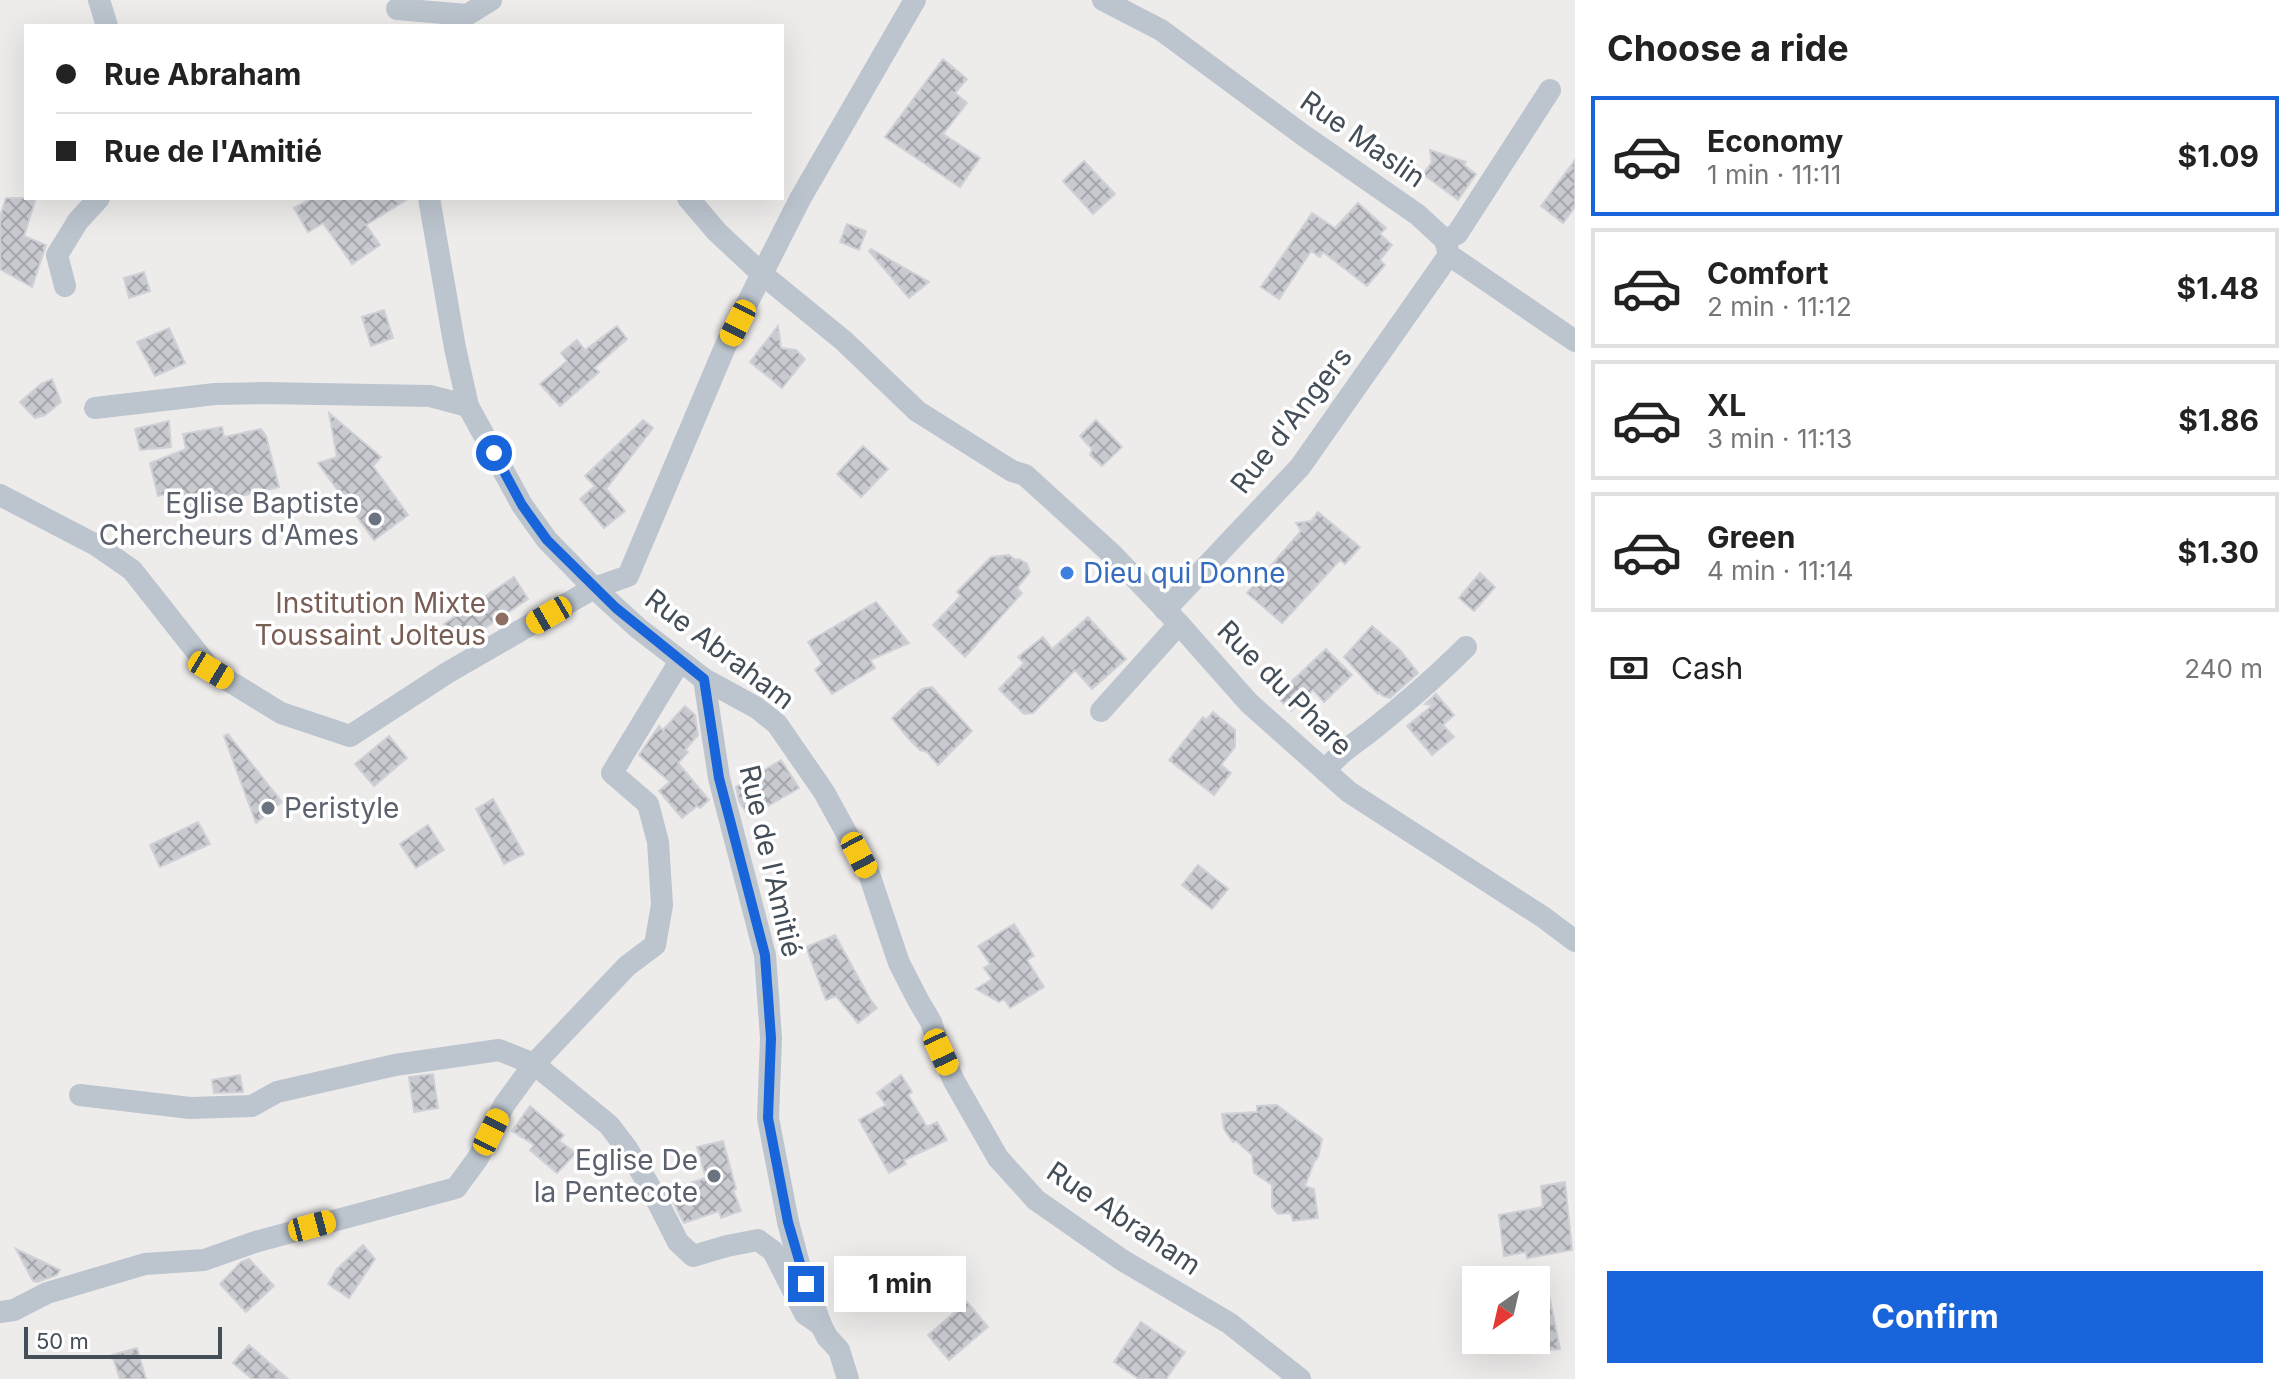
<!DOCTYPE html>
<meta charset="utf-8">
<style>
:root{--surface:#fff;--page:#f6f6f6;--text:#222;--muted:#767676;--line:#e0e0e0;--accent:#1865db}
body{margin:0;font-family:Inter,sans-serif;background:var(--page);color:var(--text);height:100vh;display:flex;flex-direction:column;font-size:30px;white-space:nowrap}
*{box-sizing:border-box;margin:0}
p{font-size:26px;color:var(--muted)}
.icon{flex:none;width:44px;height:44px;fill:none;stroke:currentColor;stroke-width:2;stroke-linecap:round;stroke-linejoin:round}
.map{position:relative;flex:1;overflow:hidden}
.drawer{display:flex;flex-direction:column;background:var(--surface);width:720px}
.drawer>*{flex:none}
.top-card{position:absolute;left:24px;top:24px;width:760px;height:176px;border-radius:0px;box-shadow:0 8px 32px #0002;display:grid;align-content:center;height:176px;padding:0 32px;background:var(--surface)}
.needle{width:52px;rotate:214deg}
.fabs{position:absolute;left:1462px;top:1266px;display:grid;gap:16px}
.fabs a{display:grid;place-items:center;width:88px;height:88px;border-radius:0px;background:var(--surface);box-shadow:0 8px 32px #0002;font-size:40px}
.scale{position:absolute;left:24px;bottom:20px;width:198px;box-sizing:border-box;padding-left:8px;border:4px solid #444e58;border-top:0;font-size:22px;line-height:28px;white-space:nowrap;color:#444e58;-webkit-text-stroke:6px #fff;paint-order:stroke}
.end{position:absolute;width:36px;height:36px;margin:-18px;border:10px solid #1865db;background:#fff;box-shadow:0 0 0 4px #fff}
.from{border-radius:50%}
.bubble{position:absolute;height:56px;border-radius:0px;background:var(--surface);box-shadow:0 8px 32px #0002;font-size:26px;font-weight:700;line-height:56px;text-align:center}
.car{position:absolute;width:24px;height:48px;margin:-24px -12px;border-radius:10px;box-shadow:0 0 6px 2px #0007;background:linear-gradient(#f5c518 24%,#345 0 40%,#f5c518 0 76%,#345 0 86%,#f5c518 0)}
.top-card b{display:flex;align-items:center;gap:28px;height:76px;font-size:30px}
.top-card b+b{border-top:2px solid var(--line)}
.top-card i{width:20px;height:20px;background:var(--text)}
ul{padding:0;list-style:none}
li{display:flex;align-items:center;gap:24px;height:120px;margin:0 16px 12px;padding:0 16px;border:4px solid var(--line);border-radius:0px}
li div{flex:1}
li b{display:block;font-size:30px}
li em{font-style:normal;font-weight:700}
li.selected{border-color:var(--accent)}
li>.icon{width:72px;height:72px;stroke-width:1.5}
h2{padding:0 32px;font-size:36px;line-height:96px}
.pay{display:flex;align-items:center;gap:20px;height:88px;padding:0 32px;font-size:30px}
.pay p{margin-inline-start:auto}
.cta{display:flex;gap:16px;margin-top:auto;padding:16px 32px}
.cta a{flex:1;height:92px;border-radius:0px;background:var(--accent);color:#fff;font-size:32px;font-weight:700;line-height:92px;text-align:center}
main{display:flex;flex:1;min-height:0}
.map>svg:first-child{display:block}
</style>
<main>
<div class="map">
<svg width="1575" height="1379" viewBox="0 0 1575 1379">
<defs>
<pattern id="building-cross-hatch" width="8" height="8" patternUnits="userSpaceOnUse" patternTransform="scale(2)"><rect width="8" height="8" fill="#c8cad0"/><path d="M0 0l8 8M0 8l8-8" fill="none" stroke="#a4a6ac"/></pattern>
</defs>
<rect width="100%" height="100%" fill="#eeebeb"/>
<!-- building -->
<g fill="url(#building-cross-hatch)" stroke="#cfd1d7" stroke-width="2">
<polygon points="943,59 967,79 955,93 967,103 943,134 980,158 960,187 885,137"/>
<polygon points="1430,150 1466,162 1464,165 1476,174 1458,200 1423,174 1432,162"/>
<polygon points="1575,160 1575,207 1563,223 1541,206"/>
<polygon points="1084,161 1115,194 1093,214 1063,181"/>
<polygon points="6,198 36,198 24,236 46,245 32,287 0,269 0,217"/>
<polygon points="312,198 409,198 366,225 380,245 352,264 323,223 308,232 294,208"/>
<polygon points="1358,203 1386,228 1380,234 1392,245 1380,260 1385,265 1367,286 1323,252 1320,257 1311,251 1279,299 1261,287 1312,213 1335,228"/>
<polygon points="847,224 866,231 859,250 840,242"/>
<polygon points="871,249 929,282 909,298 869,251"/>
<polygon points="144,272 150,291 129,298 124,278"/>
<polygon points="384,310 393,338 371,346 362,317"/>
<polygon points="617,326 627,339 594,368 599,372 560,406 540,384 567,361 561,353 577,340 585,350"/>
<polygon points="778,326 781,348 796,350 805,359 782,388 750,362"/>
<polygon points="169,328 185,363 155,376 137,342"/>
<polygon points="52,379 61,402 45,415 35,418 20,402 41,384"/>
<polygon points="329,413 381,457 373,466 408,515 374,540 318,463 337,457"/>
<polygon points="643,420 653,428 606,489 625,511 604,528 580,499 595,486 585,476"/>
<polygon points="1096,420 1122,447 1102,466 1090,455 1092,449 1080,436"/>
<polygon points="169,421 171,447 140,450 135,429"/>
<polygon points="222,427 224,437 261,429 266,436 279,487 182,510 178,491 158,496 150,463 186,449 183,434"/>
<polygon points="863,446 888,469 861,497 837,474"/>
<polygon points="1318,512 1360,547 1345,564 1340,560 1282,623 1247,593 1301,531 1296,523 1311,521"/>
<polygon points="1009,555 1016,560 1019,559 1027,564 1030,572 1017,588 1022,593 965,657 933,625 961,596 957,592 991,557"/>
<polygon points="1480,573 1495,587 1474,611 1459,598"/>
<polygon points="514,577 528,599 458,646 444,624"/>
<polygon points="876,602 909,643 870,660 875,668 832,694 815,670 822,664 808,642"/>
<polygon points="1088,617 1126,659 1092,689 1075,670 1033,713 1024,714 999,689 1024,663 1018,657 1043,637 1052,649"/>
<polygon points="1372,626 1400,650 1418,673 1390,698 1383,696 1379,692 1378,694 1344,657"/>
<polygon points="1326,649 1352,675 1324,702 1313,690 1291,711 1276,696"/>
<polygon points="932,687 972,731 938,765 927,752 920,750 908,738 892,718 922,689"/>
<polygon points="1436,694 1454,715 1443,725 1454,737 1432,755 1407,726 1433,705 1425,704"/>
<polygon points="685,706 695,715 698,735 685,750 688,752 678,763 709,800 700,808 697,806 682,818 659,791 670,782 639,755 659,726 663,730"/>
<polygon points="1213,712 1235,730 1235,747 1221,765 1231,773 1214,795 1169,760 1203,717 1206,720"/>
<polygon points="228,734 282,802 256,823 224,736"/>
<polygon points="389,736 407,758 374,786 355,764"/>
<polygon points="781,760 799,788 749,817 739,801 736,787"/>
<polygon points="493,799 524,854 504,864 476,809"/>
<polygon points="198,822 210,844 160,867 150,845"/>
<polygon points="428,825 444,850 416,868 400,844"/>
<polygon points="1198,865 1228,889 1212,909 1182,885"/>
<polygon points="1014,924 1034,956 1027,960 1044,987 1010,1008 1004,999 999,1002 976,989 992,979 984,968 990,964 978,946"/>
<polygon points="835,935 870,999 877,1008 858,1023 836,996 826,1000 806,947"/>
<polygon points="433,1074 438,1108 414,1112 409,1077"/>
<polygon points="240,1075 243,1092 214,1093 212,1080"/>
<polygon points="901,1075 912,1092 908,1095 927,1127 937,1122 947,1140 904,1160 906,1164 889,1173 859,1120 886,1105 877,1093"/>
<polygon points="1277,1105 1322,1139 1318,1157 1314,1162 1305,1186 1314,1189 1318,1218 1293,1221 1291,1213 1278,1214 1272,1207 1272,1185 1254,1173 1252,1155 1236,1141 1233,1142 1224,1129 1222,1114 1257,1112 1257,1106"/>
<polygon points="530,1106 564,1135 559,1141 576,1153 557,1173 530,1150 534,1145 512,1131"/>
<polygon points="723,1141 736,1189 733,1190 741,1211 721,1218 719,1211 684,1223 667,1190 706,1178 697,1147"/>
<polygon points="1565,1182 1572,1250 1527,1258 1526,1252 1504,1256 1499,1215 1543,1207 1541,1186"/>
<polygon points="363,1245 375,1259 349,1298 328,1284 337,1269"/>
<polygon points="16,1249 60,1270 57,1275 37,1282 33,1281"/>
<polygon points="249,1259 274,1286 246,1312 220,1284 241,1262"/>
<polygon points="1546,1280 1560,1349 1536,1351 1536,1281"/>
<polygon points="967,1302 988,1327 949,1360 928,1335"/>
<polygon points="1141,1322 1185,1352 1166,1379 1139,1379 1114,1362"/>
<polygon points="249,1345 288,1379 252,1379 233,1363"/>
<polygon points="137,1348 146,1379 120,1379 112,1355"/>
</g>
<g fill="none" stroke-linecap="round" stroke-linejoin="round">
<!-- minor -->
<g stroke="#bcc5ce" stroke-width="22">
<polyline points="99,0 107,26"/>
<polyline points="1103,0 1161,30 1303,135 1418,215 1445,240 1449,255 1575,341"/>
<polyline points="397,9 467,15 491,0"/>
<polyline points="429,198 455,348 468,406 522,505 547,540 594,588 638,628 704,679 757,708 777,724 824,792 869,874 899,963 918,1000 931,1022 941,1052 954,1081 998,1158 1036,1200 1122,1260 1229,1323 1300,1379"/>
<polyline points="688,198 717,232 762,274 844,341 917,411 1012,471 1025,475 1114,556 1179,624 1249,703 1349,792 1543,917 1575,941"/>
<polyline points="1445,240 1457,234 1550,90"/>
<polyline points="65,286 57,255 78,221 99,198"/>
<polyline points="95,408 215,394 263,393 430,396 468,406"/>
<polyline points="0,495 96,545 132,570 211,670 281,713 350,736 447,673 594,588 628,576 725,347 800,199 915,0"/>
<polyline points="1165,610 1300,467 1449,255"/>
<polyline points="704,679 719,778 765,955 771,1038 768,1118 788,1222 799,1264 821,1325 827,1337 839,1350 848,1379"/>
<polyline points="1101,711 1179,624"/>
<path d="M1325 771C1340 751 1358 742 1377 726 1408 701 1438 675 1466 647"/>
<polyline points="80,1095 190,1108 252,1106 277,1092 395,1065 499,1050 534,1064 609,1125 628,1150 650,1187 678,1242 693,1256 727,1246 758,1240 773,1251 805,1314 821,1325"/>
<polyline points="0,1312 14,1310 47,1293 145,1264 204,1260 255,1242 456,1188 478,1158 504,1105 534,1064 627,966 655,945 662,905 658,842 648,804 612,773 680,661"/>
</g>
</g>
<g fill="none" stroke-linecap="round" stroke-linejoin="round">
<!-- route -->
<polyline stroke="#1865db" stroke-width="10" points="494,453 522,505 547,540 616,608 704,679 719,778 765,955 771,1038 768,1118 788,1222 806,1284"/>
</g>
<!-- markers -->
<g fill="#6b7280" stroke="#fff" stroke-width="3">
<circle cx="375" cy="519" r="8"/>
<circle cx="268" cy="808" r="8"/>
<circle cx="714" cy="1176" r="8"/>
</g>
<circle fill="#3f7fe0" stroke="#fff" stroke-width="3" cx="1067" cy="573" r="8"/>
<circle fill="#8d6e63" stroke="#fff" stroke-width="3" cx="502" cy="619" r="8"/>
<g text-anchor="middle" dominant-baseline="central" stroke-width="7" stroke-linejoin="round" paint-order="stroke">
<!-- street labels -->
<g font-size="28" fill="#444e58" stroke="#fff">
<text transform="translate(1363 139) rotate(35)">Rue Maslin</text>
<text transform="translate(1291 420) rotate(-52)">Rue d'Angers</text>
<text transform="translate(720 649) rotate(37)">Rue Abraham</text>
<text transform="translate(1285 688) rotate(45)">Rue du Phare</text>
<text transform="translate(771 861) rotate(77)">Rue de l'Amitié</text>
<text transform="translate(1124 1218) rotate(34)">Rue Abraham</text>
</g>
<!-- worship labels -->
<g font-size="28" fill="#5b616d" stroke="#fff" text-anchor="end">
<text x="359" y="503">Eglise Baptiste<tspan x="359" dy="32">Chercheurs d'Ames</tspan></text>
<text x="284" y="808" text-anchor="start">Peristyle</text>
<text x="698" y="1160">Eglise De<tspan x="698" dy="32">la Pentecote</tspan></text>
</g>
<!-- shop labels -->
<g font-size="28" fill="#366cbe" stroke="#fff" text-anchor="start">
<text x="1083" y="573">Dieu qui Donne</text>
</g>
<!-- education labels -->
<g font-size="28" fill="#785e54" stroke="#fff" text-anchor="end">
<text x="486" y="603">Institution Mixte<tspan x="486" dy="32">Toussaint Jolteus</tspan></text>
</g>
</g>
</svg>
<div class="fabs">
<a><svg class="needle" viewBox="-14 -14 28 28"><path d="M0-13l5 13h-10z" fill="#e53935"/><path d="M0 13l5-13h-10z" fill="#767676"/></svg></a>
</div>
<div class="scale">50 m</div>
<i class="end from" style="left:494px;top:453px"></i>
<i class="end" style="left:806px;top:1284px"></i>
<div class="bubble" style="left:834px;top:1256px;width:132px">1 min</div>
<i class="car" style="left:738px;top:323px;rotate:207deg"></i>
<i class="car" style="left:549px;top:615px;rotate:240deg"></i>
<i class="car" style="left:211px;top:670px;rotate:121deg"></i>
<i class="car" style="left:859px;top:855px;rotate:152deg"></i>
<i class="car" style="left:941px;top:1052px;rotate:155deg"></i>
<i class="car" style="left:491px;top:1132px;rotate:26deg"></i>
<i class="car" style="left:312px;top:1226px;rotate:75deg"></i>
<div class="top-card">
<b><i class="from"></i>Rue Abraham</b>
<b><i></i>Rue de l'Amitié</b>
</div>
</div>
<section class="drawer">
<h2>Choose a ride</h2>
<ul>
<li class="selected"><svg class="icon" aria-label="car" viewBox="0 0 24 24"><path d="M5 17H2v-5l4-1 3-4h7l3 4 3 1v5h-3M9 17h6M6 11h13"/><circle cx="7" cy="17" r="2"/><circle cx="17" cy="17" r="2"/></svg><div><b>Economy</b><p>1 min · 11:11</p></div><em>$1.09</em></li>
<li><svg class="icon" aria-label="car" viewBox="0 0 24 24"><path d="M5 17H2v-5l4-1 3-4h7l3 4 3 1v5h-3M9 17h6M6 11h13"/><circle cx="7" cy="17" r="2"/><circle cx="17" cy="17" r="2"/></svg><div><b>Comfort</b><p>2 min · 11:12</p></div><em>$1.48</em></li>
<li><svg class="icon" aria-label="car" viewBox="0 0 24 24"><path d="M5 17H2v-5l4-1 3-4h7l3 4 3 1v5h-3M9 17h6M6 11h13"/><circle cx="7" cy="17" r="2"/><circle cx="17" cy="17" r="2"/></svg><div><b>XL</b><p>3 min · 11:13</p></div><em>$1.86</em></li>
<li><svg class="icon" aria-label="car" viewBox="0 0 24 24"><path d="M5 17H2v-5l4-1 3-4h7l3 4 3 1v5h-3M9 17h6M6 11h13"/><circle cx="7" cy="17" r="2"/><circle cx="17" cy="17" r="2"/></svg><div><b>Green</b><p>4 min · 11:14</p></div><em>$1.30</em></li>
</ul>
<div class="pay"><svg class="icon" aria-label="cash" viewBox="0 0 24 24"><path d="M3 7h18v10H3z"/><circle cx="12" cy="12" r="2"/></svg>Cash<p>240 m</p></div>
<div class="cta"><a>Confirm</a></div>
</section>
</main>
